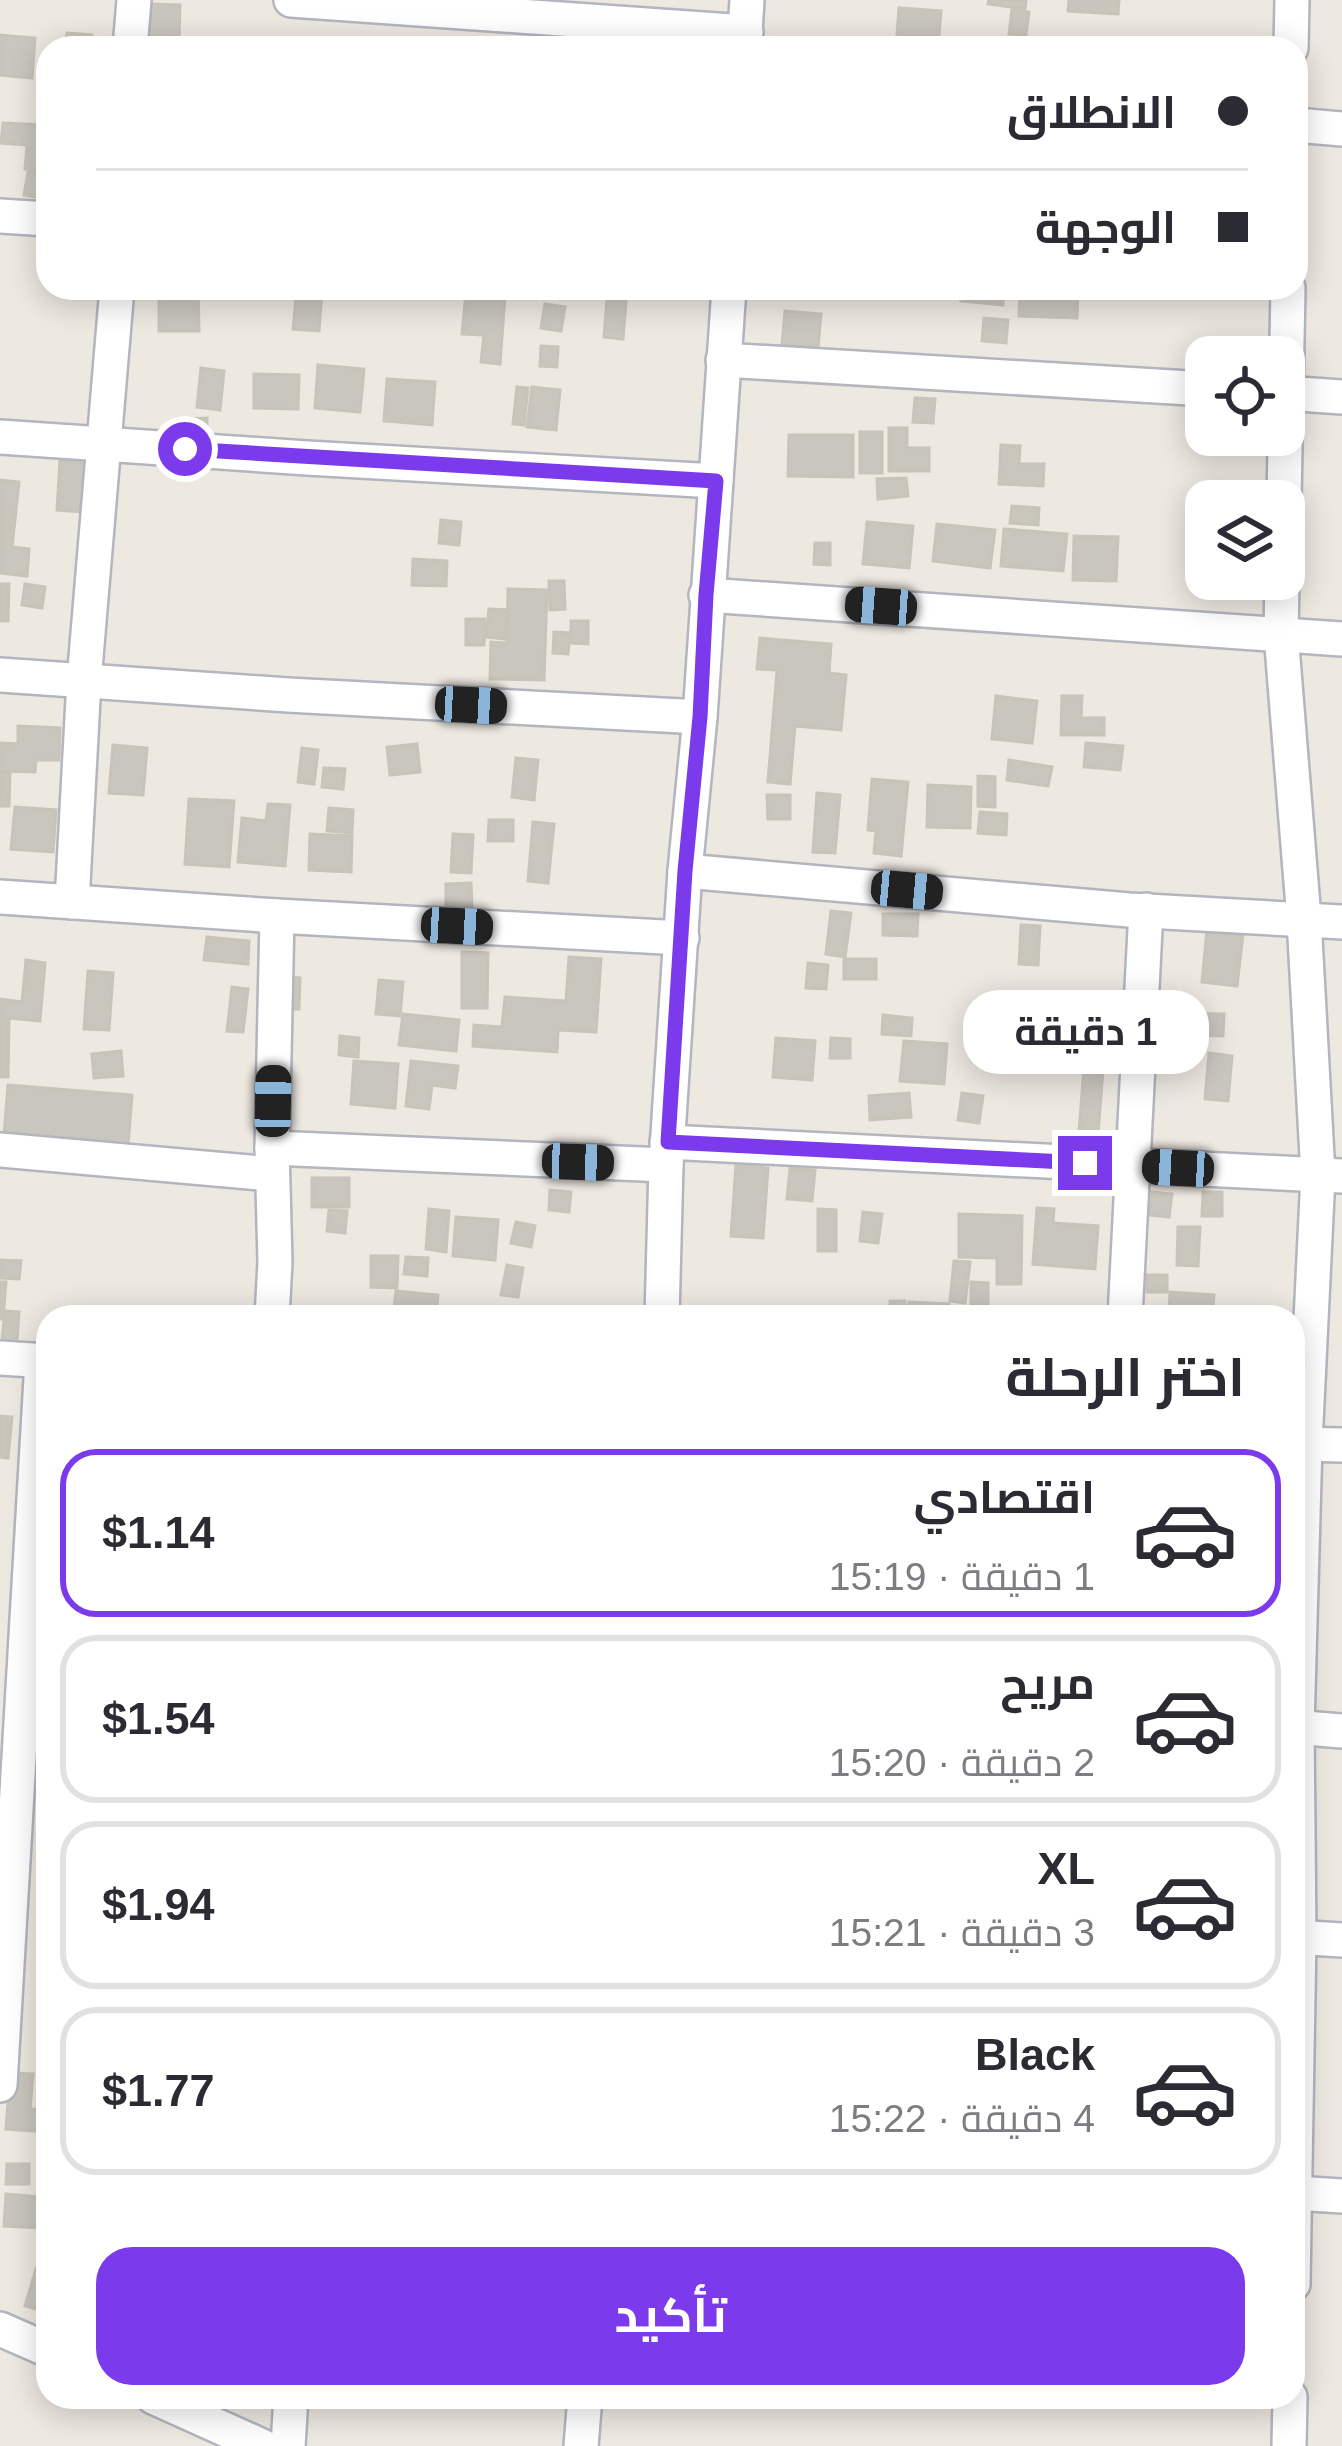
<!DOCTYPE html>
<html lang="ar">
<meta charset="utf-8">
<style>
:root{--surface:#fff;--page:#f7f7f7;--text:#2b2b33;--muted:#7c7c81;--line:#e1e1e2;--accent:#7c3aed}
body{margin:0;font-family:Helvetica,Cairo,sans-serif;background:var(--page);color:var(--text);direction:rtl;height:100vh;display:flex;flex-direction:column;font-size:45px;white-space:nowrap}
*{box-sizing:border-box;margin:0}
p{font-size:39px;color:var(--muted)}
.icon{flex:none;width:66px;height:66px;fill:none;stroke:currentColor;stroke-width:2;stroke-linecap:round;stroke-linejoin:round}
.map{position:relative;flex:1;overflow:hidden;direction:ltr}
.drawer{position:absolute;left:36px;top:1305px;width:1269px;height:1104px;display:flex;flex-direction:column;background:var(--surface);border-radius:36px;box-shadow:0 6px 30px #0003;direction:rtl}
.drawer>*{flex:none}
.hud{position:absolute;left:36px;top:36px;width:1272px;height:264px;border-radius:36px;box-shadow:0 6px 30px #0003;direction:rtl;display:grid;align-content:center;height:264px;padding:0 60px;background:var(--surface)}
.fabs{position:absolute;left:1185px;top:336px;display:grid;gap:24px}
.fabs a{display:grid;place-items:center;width:120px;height:120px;border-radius:24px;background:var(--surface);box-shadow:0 6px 30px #0003;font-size:60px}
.end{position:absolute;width:54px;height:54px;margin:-27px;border:15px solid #7c3aed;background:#fff;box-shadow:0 0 0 6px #fff}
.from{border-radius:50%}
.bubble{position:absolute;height:84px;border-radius:36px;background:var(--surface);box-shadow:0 6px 30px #0003;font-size:39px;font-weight:700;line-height:84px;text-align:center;direction:rtl}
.car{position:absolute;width:36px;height:72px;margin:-36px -18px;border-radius:15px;box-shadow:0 0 9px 3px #0007;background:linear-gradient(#222 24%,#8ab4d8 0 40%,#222 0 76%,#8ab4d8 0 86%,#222 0)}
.hud b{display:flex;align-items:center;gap:42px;height:114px;font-size:45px}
.hud b+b{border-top:3px solid var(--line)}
.hud i{width:30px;height:30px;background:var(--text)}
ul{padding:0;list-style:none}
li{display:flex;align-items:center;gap:36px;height:168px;margin:0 24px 18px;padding:0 36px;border:6px solid var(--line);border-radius:36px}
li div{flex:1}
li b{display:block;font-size:45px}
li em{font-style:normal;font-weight:700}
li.selected{border-color:var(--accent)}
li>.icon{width:108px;height:108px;stroke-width:1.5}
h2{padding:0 60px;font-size:54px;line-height:144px}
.cta{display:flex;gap:24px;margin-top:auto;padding:24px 60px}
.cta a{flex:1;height:138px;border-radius:36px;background:var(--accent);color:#fff;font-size:48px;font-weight:700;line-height:138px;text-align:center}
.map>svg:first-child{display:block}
</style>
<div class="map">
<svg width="1342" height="2446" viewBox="0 0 1342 2446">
<rect width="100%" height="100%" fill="#ede8e0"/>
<!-- building -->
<g fill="#c9c6be" stroke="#c9c4b9" stroke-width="3">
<polygon points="989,0 1026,0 1025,9 988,4"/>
<polygon points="1069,0 1119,0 1118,14 1068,11"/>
<polygon points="150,4 180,5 179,42 148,41"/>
<polygon points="899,8 941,11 938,48 896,48"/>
<polygon points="1012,10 1029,12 1026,35 1009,34"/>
<polygon points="67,33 92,35 91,48 65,48"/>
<polygon points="0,35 35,38 32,78 0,75"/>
<polygon points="3,123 46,125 42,171 25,169 27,145 1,143"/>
<polygon points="28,172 45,175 41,198 24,195"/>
<polygon points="159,288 198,288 199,331 159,331"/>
<polygon points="608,288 627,288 623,339 604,337"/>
<polygon points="840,288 863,288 862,298 839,297"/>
<polygon points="962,288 1004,288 1003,305 961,301"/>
<polygon points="1020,288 1078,288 1077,318 1019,316"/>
<polygon points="297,289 322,292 319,331 293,329"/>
<polygon points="466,292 505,296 500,364 481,362 484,335 462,334"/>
<polygon points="545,304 565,307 561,331 541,328"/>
<polygon points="785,311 821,314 818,348 782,345"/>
<polygon points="984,318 1008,320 1006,343 982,341"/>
<polygon points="541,346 558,347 557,367 540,366"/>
<polygon points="318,365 364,369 360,412 315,408"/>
<polygon points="201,368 224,371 220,410 197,407"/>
<polygon points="254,374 299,375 298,409 254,408"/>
<polygon points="387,379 435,382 432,425 384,421"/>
<polygon points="517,387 528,388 524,425 513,424"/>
<polygon points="532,387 560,390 556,430 527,427"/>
<polygon points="915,398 935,399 933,423 913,422"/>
<polygon points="207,418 207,439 190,440 190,419"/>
<polygon points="889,428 907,428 907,448 929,448 929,471 889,471"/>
<rect x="860" y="432" width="22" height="41"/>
<polygon points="789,435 853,435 853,477 788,476"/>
<polygon points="1001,445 1020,446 1019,464 1044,464 1043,486 999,484"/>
<polygon points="60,460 87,462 84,512 57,510"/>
<polygon points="906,478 908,496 878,499 877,479"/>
<polygon points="0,480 19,482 12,547 29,549 27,576 0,573"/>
<polygon points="1012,506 1039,508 1038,525 1010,523"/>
<polygon points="441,520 461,522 459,545 439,543"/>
<polygon points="867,522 913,526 909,568 863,564"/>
<polygon points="937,524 995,530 990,568 933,561"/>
<polygon points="1004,529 1067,534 1063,571 1001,566"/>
<polygon points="1074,536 1118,537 1116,581 1073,580"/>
<polygon points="815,543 830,543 830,565 814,564"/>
<polygon points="413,559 447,561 446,586 412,585"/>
<polygon points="549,581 564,581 565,609 550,610"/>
<polygon points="0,584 9,584 8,621 0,621"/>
<polygon points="25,584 45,587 42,608 22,605"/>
<polygon points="508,589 547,590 544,680 490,679 491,642 507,643"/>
<polygon points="489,609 507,610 505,639 486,637"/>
<polygon points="466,619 485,619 484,645 466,645"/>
<polygon points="571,621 588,621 588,644 571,643"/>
<polygon points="554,632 570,633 568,654 553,653"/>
<polygon points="760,638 831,644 829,673 846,675 841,730 795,726 790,784 768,782 777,670 757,669"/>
<polygon points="996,696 1037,701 1032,743 992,739"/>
<polygon points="1062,696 1082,696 1081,718 1104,718 1104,735 1061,735"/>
<polygon points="18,726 60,728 59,760 36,760 35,772 0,771 0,743 18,744"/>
<polygon points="1086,743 1123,746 1120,770 1084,767"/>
<polygon points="417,744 420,772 390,775 387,747"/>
<polygon points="113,745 147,748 143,795 109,793"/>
<polygon points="302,748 318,750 314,784 298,782"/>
<polygon points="516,758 538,760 534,800 512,797"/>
<polygon points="1009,760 1052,767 1048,786 1007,780"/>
<polygon points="324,768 345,769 343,789 322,787"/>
<polygon points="0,772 10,772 9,806 0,806"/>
<polygon points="978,776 995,777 995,807 978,806"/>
<polygon points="872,779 908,782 901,856 874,853 876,831 868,830"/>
<polygon points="928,785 971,787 970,828 927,827"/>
<polygon points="817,793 840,795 835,853 813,852"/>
<polygon points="767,795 790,795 790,819 768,819"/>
<polygon points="189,799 234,801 229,867 185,864"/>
<polygon points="268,804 290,805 285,866 238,862 242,818 266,821"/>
<polygon points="15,807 56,810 53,852 11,849"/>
<polygon points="329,808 353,810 352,833 327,831"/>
<polygon points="980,812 1007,814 1006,835 978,833"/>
<polygon points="489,820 513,820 513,841 488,841"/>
<polygon points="533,822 554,824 548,883 528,881"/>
<polygon points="310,834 352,836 351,872 309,870"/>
<polygon points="453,834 473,835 471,873 451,872"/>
<polygon points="471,883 472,909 446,909 446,884"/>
<polygon points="831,911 851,913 845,957 826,954"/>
<polygon points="883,914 918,914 917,936 883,935"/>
<polygon points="1021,925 1040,926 1038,965 1019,964"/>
<polygon points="1207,930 1243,934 1237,986 1202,982"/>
<polygon points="207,937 249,941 248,964 204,960"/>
<polygon points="462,952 488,953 487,1008 462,1008"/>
<polygon points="569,957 601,959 596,1032 558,1030 557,1052 473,1046 474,1025 502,1027 505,997 566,1001"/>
<rect x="844" y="959" width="32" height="20"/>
<polygon points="26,960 45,963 40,1021 0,1017 0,999 22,1002"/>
<polygon points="808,963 828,965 826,989 806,988"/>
<polygon points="88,971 113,973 109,1030 84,1029"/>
<polygon points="283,977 300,978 299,1009 282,1009"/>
<polygon points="379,980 403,982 400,1016 376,1014"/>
<polygon points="232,987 248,989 243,1032 227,1031"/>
<polygon points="1162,1013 1224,1014 1223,1036 1162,1034"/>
<polygon points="403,1014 459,1020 456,1051 399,1045"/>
<polygon points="883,1015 912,1018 911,1036 882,1034"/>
<polygon points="0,1020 9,1020 8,1077 0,1077"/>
<polygon points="1087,1029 1106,1031 1098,1134 1079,1132"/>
<polygon points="340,1036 359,1038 358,1057 339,1055"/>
<polygon points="776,1038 815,1041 812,1080 773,1077"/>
<polygon points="831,1038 850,1039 850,1058 830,1058"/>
<polygon points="904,1041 947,1044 944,1084 900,1081"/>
<polygon points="121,1051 123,1076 94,1078 92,1054"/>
<polygon points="1209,1053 1232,1056 1228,1101 1205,1099"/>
<polygon points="354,1061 398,1064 395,1108 351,1104"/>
<polygon points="411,1061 458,1066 455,1088 432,1085 429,1109 406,1106"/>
<polygon points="8,1085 132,1095 127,1158 3,1148"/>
<polygon points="909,1093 911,1117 870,1120 869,1096"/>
<polygon points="962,1093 983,1096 979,1123 958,1120"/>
<polygon points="736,1165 768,1168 763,1238 731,1236"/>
<polygon points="790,1168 815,1170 812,1201 787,1199"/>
<rect x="312" y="1178" width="37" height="29"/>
<polygon points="550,1190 571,1192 569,1212 549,1210"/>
<polygon points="1152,1192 1172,1194 1169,1217 1149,1215"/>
<polygon points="1203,1192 1222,1192 1222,1216 1202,1216"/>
<polygon points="1037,1208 1054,1209 1053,1223 1098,1226 1095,1269 1033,1264"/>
<polygon points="429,1209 449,1211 446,1252 426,1249"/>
<polygon points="818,1209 836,1210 836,1251 818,1251"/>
<polygon points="329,1210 347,1211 345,1233 327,1231"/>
<polygon points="863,1212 882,1214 878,1243 860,1241"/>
<polygon points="959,1214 1022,1216 1021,1284 997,1284 997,1258 959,1257"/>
<polygon points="456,1217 498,1220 495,1260 453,1256"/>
<polygon points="516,1222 535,1226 531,1247 511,1243"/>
<polygon points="1178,1227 1200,1227 1198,1266 1177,1265"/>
<polygon points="371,1256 398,1256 397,1288 371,1287"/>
<polygon points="406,1257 428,1258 427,1276 404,1274"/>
<polygon points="0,1260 21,1261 19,1279 0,1278"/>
<polygon points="954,1261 970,1262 965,1303 950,1301"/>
<polygon points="507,1265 523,1268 518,1297 501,1295"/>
<rect x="1147" y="1275" width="20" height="17"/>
<polygon points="0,1282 6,1282 3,1319 0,1319"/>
<polygon points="971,1282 988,1283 988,1304 971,1304"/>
<polygon points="396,1291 438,1295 436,1317 393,1317"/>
<polygon points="1170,1292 1214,1295 1212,1317 1169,1317"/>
<rect x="890" y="1301" width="15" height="16"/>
<polygon points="909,1302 949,1304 948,1317 908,1317"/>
<polygon points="978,1308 1014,1310 1014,1317 978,1317"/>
<polygon points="5,1311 19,1312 17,1341 2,1340"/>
<polygon points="1043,1311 1082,1314 1082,1317 1043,1317"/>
<polygon points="0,1416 12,1417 8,1458 0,1457"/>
<polygon points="42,1619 48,1619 48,1656 40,1656"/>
<polygon points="10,2073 33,2074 30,2109 48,2110 48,2132 6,2129"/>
<polygon points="7,2164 29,2164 29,2184 6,2184"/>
<polygon points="6,2194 42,2197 40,2228 4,2226"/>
<polygon points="39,2259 48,2262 48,2312 25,2306"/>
</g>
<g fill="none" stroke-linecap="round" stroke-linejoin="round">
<defs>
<g id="street">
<polyline points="291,0 746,32"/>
<polyline points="130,48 134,0"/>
<polyline points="744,48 747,0"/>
<polyline points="1291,48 1292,0"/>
<polyline points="1296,125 1342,129"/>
<polyline points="0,216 48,219"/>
<polyline points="723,360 1206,389"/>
<polyline points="1284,393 1342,397"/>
<polyline points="0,437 307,458 716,481"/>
<polyline points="1284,501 1288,288"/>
<polyline points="1282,579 1281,634 1304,919 1318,1175 1305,1444 1297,1727 1299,1937 1293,2284"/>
<polyline points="706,595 1342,639"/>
<polyline points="0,675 288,695 700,717"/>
<polyline points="685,871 1129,910 1342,922"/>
<polyline points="0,897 277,916 682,938"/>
<polyline points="72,902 84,681 117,288"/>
<polyline points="667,1142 1342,1176"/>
<polyline points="272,1148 666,1165"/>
<polyline points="0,1150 272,1174"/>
<polyline points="272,1317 275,1262 272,1148 277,916"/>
<polyline points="662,1317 666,1165 685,871 700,717 729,288"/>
<polyline points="1125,1317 1146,910"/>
<polyline points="0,1358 48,1361"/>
<polyline points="1293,1444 1342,1445"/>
<polyline points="1293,1727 1342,1731"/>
<polyline points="1293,1937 1342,1940"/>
<polyline points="0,2085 42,1361"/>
<polyline points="1295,2193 1342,2196"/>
<polyline points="0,2329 48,2350"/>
<polyline points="153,2397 262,2446"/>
<polyline points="288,2446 291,2397"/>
<polyline points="581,2446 585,2397"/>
<polyline points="1289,2446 1290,2397"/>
</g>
</defs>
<!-- street casing -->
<use href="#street" stroke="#b3b5bf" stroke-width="38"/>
<!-- street -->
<use href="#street" stroke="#fff" stroke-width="33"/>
</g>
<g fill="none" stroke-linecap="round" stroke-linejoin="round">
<!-- route -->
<polyline stroke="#7c3aed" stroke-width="15" points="185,449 716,481 706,595 700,717 685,871 668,1142 1085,1163"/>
</g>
</svg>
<div class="fabs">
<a><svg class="icon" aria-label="locate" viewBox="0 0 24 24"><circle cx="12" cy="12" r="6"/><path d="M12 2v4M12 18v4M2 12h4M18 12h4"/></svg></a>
<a><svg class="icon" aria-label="layers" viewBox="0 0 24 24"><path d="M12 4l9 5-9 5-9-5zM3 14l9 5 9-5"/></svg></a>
</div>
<i class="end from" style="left:185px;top:449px"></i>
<i class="end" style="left:1085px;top:1163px"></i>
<div class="bubble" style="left:963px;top:990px;width:246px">1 دقيقة</div>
<i class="car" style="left:881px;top:606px;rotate:274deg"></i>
<i class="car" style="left:471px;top:705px;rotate:93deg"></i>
<i class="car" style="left:907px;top:890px;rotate:95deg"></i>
<i class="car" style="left:457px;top:926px;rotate:93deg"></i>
<i class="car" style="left:273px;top:1101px;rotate:1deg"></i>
<i class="car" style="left:578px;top:1162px;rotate:92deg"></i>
<i class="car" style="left:1178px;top:1168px;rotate:273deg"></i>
<div class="hud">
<b><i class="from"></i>الانطلاق</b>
<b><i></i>الوجهة</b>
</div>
<section class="drawer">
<h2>اختر الرحلة</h2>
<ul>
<li class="selected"><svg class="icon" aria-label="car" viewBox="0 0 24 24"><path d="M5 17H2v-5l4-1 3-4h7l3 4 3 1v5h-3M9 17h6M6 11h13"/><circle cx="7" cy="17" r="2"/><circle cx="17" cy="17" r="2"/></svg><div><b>اقتصادي</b><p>1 دقيقة · 15:19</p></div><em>$1.14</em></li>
<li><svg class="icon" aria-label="car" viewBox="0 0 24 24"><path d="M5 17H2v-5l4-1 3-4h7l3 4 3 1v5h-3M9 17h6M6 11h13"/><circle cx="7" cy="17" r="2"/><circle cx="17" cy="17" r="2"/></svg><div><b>مريح</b><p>2 دقيقة · 15:20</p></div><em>$1.54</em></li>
<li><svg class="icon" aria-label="car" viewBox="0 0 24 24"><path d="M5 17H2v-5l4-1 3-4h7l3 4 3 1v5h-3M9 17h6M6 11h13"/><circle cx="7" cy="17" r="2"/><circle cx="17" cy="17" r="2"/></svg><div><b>XL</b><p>3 دقيقة · 15:21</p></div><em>$1.94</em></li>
<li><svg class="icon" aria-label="car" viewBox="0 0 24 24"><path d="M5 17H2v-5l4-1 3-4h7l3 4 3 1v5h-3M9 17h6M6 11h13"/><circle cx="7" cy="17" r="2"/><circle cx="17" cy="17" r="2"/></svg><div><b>Black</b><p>4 دقيقة · 15:22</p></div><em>$1.77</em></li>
</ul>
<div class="cta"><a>تأكيد</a></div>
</section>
</div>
